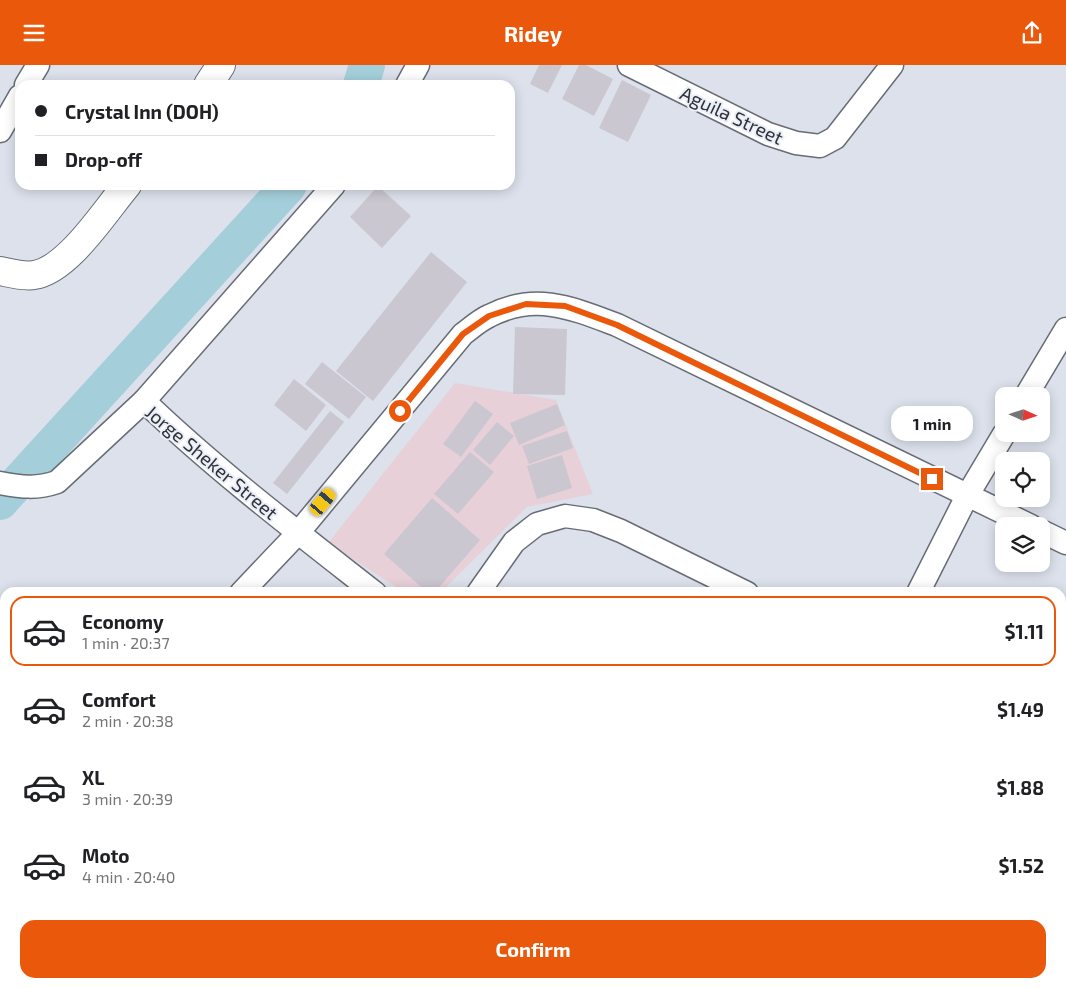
<!DOCTYPE html>
<meta charset="utf-8">
<style>
:root{--surface:#fff;--page:#f2f2f2;--text:#202124;--muted:#757577;--line:#e0e0e0;--accent:#ea580c}
body{margin:0;font-family:"Exo 2",sans-serif;background:var(--page);color:var(--text);height:100vh;display:flex;flex-direction:column;font-size:19px;white-space:nowrap}
*{box-sizing:border-box;margin:0}
p{font-size:16px;color:var(--muted)}
.icon{flex:none;width:28px;height:28px;fill:none;stroke:currentColor;stroke-width:2;stroke-linecap:round;stroke-linejoin:round}
.map{position:relative;flex:1;overflow:hidden}
.details{position:absolute;left:0px;top:522px;width:1066px;height:401px;display:flex;flex-direction:column;background:var(--surface);border-radius:15px 15px 0 0;box-shadow:0 2px 12px #0003}
.details>*{flex:none}
.guide{position:absolute;left:15px;top:15px;width:500px;height:110px;border-radius:15px;box-shadow:0 2px 12px #0003;display:grid;align-content:center;height:110px;padding:0 20px;background:var(--surface)}
.needle{width:32px;rotate:93deg}
.fabs{position:absolute;left:995px;top:322px;display:grid;gap:10px}
.fabs a{display:grid;place-items:center;width:55px;height:55px;border-radius:10px;background:var(--surface);box-shadow:0 2px 12px #0003;font-size:25px}
.end{position:absolute;width:22px;height:22px;margin:-11px;border:6px solid #ea580c;background:#fff;box-shadow:0 0 0 2px #fff}
.from{border-radius:50%}
.bubble{position:absolute;height:35px;border-radius:15px;background:var(--surface);box-shadow:0 2px 12px #0003;font-size:16px;font-weight:700;line-height:35px;text-align:center}
.car{position:absolute;width:15px;height:30px;margin:-15px -8px;border-radius:6px;box-shadow:0 0 4px 1px #0007;background:linear-gradient(#f5c518 24%,#345 0 40%,#f5c518 0 76%,#345 0 86%,#f5c518 0)}
.guide b{display:flex;align-items:center;gap:18px;height:48px;font-size:19px}
.guide b+b{border-top:1px solid var(--line)}
.guide i{width:12px;height:12px;background:var(--text)}
ul{padding:9px 0 0;list-style:none}
li{display:flex;align-items:center;gap:15px;height:70px;margin:0 10px 8px;padding:0 10px;border:2px solid transparent;border-radius:15px}
li div{flex:1}
li b{display:block;font-size:19px}
li em{font-style:normal;font-weight:700}
li.active{border-color:var(--accent)}
li>.icon{width:45px;height:45px;stroke-width:1.5}
.action{display:flex;gap:10px;margin-top:auto;padding:10px 20px}
.action a{flex:1;height:58px;border-radius:15px;background:var(--accent);color:#fff;font-size:20px;font-weight:700;line-height:58px;text-align:center}
header{display:flex;justify-content:space-between;align-items:center;height:65px;padding:0 20px;background:var(--accent);color:#fff;font-size:22px;font-weight:700}
.map>svg:first-child{display:block}
</style>
<header><svg class="icon" aria-label="menu" viewBox="0 0 24 24"><path d="M4 6h16M4 12h16M4 18h16"/></svg>Ridey<svg class="icon" aria-label="share" viewBox="0 0 24 24"><path d="M12 15V3M7 8l5-5 5 5M5 13v7h14v-7"/></svg></header>
<div class="map">
<svg width="1066" height="923" viewBox="0 0 1066 923">
<rect width="100%" height="100%" fill="#dce1ec"/>
<!-- commercial -->
<polygon fill="#e8d0d8" points="455,318 556,335 593,429 527,442 442,526 404,527 328,478"/>
<!-- built -->
<polygon fill="#cdd5e6" points="0,805 5,810 5,919 113,919 118,923 0,923"/>
<g fill="none" stroke-linecap="round" stroke-linejoin="round">
<!-- river -->
<g stroke="#a4cfda" stroke-width="36">
<polyline points="361,20 367,0"/>
<polyline points="0,437 289,120"/>
<polyline points="0,777 5,782"/>
<polyline points="145,919 149,923"/>
</g>
</g>
<!-- building -->
<g fill="#cac7d1">
<polygon points="539,0 562,0 548,28 530,19"/>
<polygon points="579,0 586,0 613,14 594,51 562,34"/>
<polygon points="622,15 651,30 628,77 599,63"/>
<polygon points="378,121 411,151 382,183 350,152"/>
<polygon points="431,187 467,217 373,336 336,306"/>
<polygon points="515,262 567,264 565,330 513,329"/>
<polygon points="322,297 366,332 349,354 305,319"/>
<polygon points="294,314 326,340 306,366 274,340"/>
<polygon points="475,336 493,349 461,392 443,379"/>
<polygon points="557,339 565,360 519,380 510,358"/>
<polygon points="330,346 344,357 287,429 273,418"/>
<polygon points="497,357 514,371 490,400 473,385"/>
<polygon points="567,366 573,383 529,399 522,381"/>
<polygon points="470,387 494,407 458,449 434,429"/>
<polygon points="562,390 572,423 537,434 527,401"/>
<polygon points="432,433 480,475 434,528 428,528 384,489"/>
<polygon points="755,919 795,919 793,923 753,923"/>
</g>
<g fill="none" stroke-linecap="round" stroke-linejoin="round">
<defs>
<g id="minor">
<polyline points="629,0 768,69 796,78 820,81 835,73 892,0"/>
<polyline points="26,20 38,0"/>
<polyline points="407,20 418,0"/>
<polyline points="0,66 20,31"/>
<polyline points="1026,331 1066,264"/>
<polyline points="144,336 334,120"/>
<path d="M0 418C21 422 37 424 57 417L144 336C216 405 296 466 375 528"/>
<polyline points="1041,466 1066,478"/>
<path d="M241 528 298 468 463 269C471 263 480 255 489 251 535 227 572 243 617 260L1031 461"/>
<polyline points="478,528 514,477 537,459 565,451 593,455 621,466 747,528"/>
<polyline points="918,528 967,431 1004,369"/>
<polyline points="1061,686 1066,689"/>
<polyline points="1061,899 1066,901"/>
<polyline points="297,919 302,923"/>
<polyline points="607,919 614,923"/>
<polyline points="1045,919 1054,923"/>
<polyline points="744,923 746,919"/>
</g>
<g id="tertiary">
<polyline points="208,20 221,0"/>
<path d="M0 206C10 208 24 212 34 210 68 205 105 146 127 120"/>
</g>
</defs>
<!-- minor casing -->
<use href="#minor" stroke="#676c75" stroke-width="25"/>
<!-- tertiary casing -->
<use href="#tertiary" stroke="#676c75" stroke-width="30"/>
<!-- minor -->
<use href="#minor" stroke="#fff" stroke-width="22"/>
<!-- tertiary -->
<use href="#tertiary" stroke="#fff" stroke-width="28"/>
</g>
<g fill="none" stroke-linecap="round" stroke-linejoin="round">
<!-- route -->
<polyline stroke="#ea580c" stroke-width="6" points="400,346 463,269 489,251 526,239 565,241 617,260 932,414"/>
</g>
<g text-anchor="middle" dominant-baseline="central" stroke-width="4" stroke-linejoin="round" paint-order="stroke">
<!-- street labels -->
<g font-size="19" fill="#2f3135" stroke="#e9eef9">
<text transform="translate(732 50) rotate(25)">Aguila Street</text>
<text transform="translate(212 397) rotate(40)">Jorge Sheker Street</text>
</g>
</g>
</svg>
<div class="fabs">
<a><svg class="needle" viewBox="-14 -14 28 28"><path d="M0-13l5 13h-10z" fill="#e53935"/><path d="M0 13l5-13h-10z" fill="#757577"/></svg></a>
<a><svg class="icon" aria-label="locate" viewBox="0 0 24 24"><circle cx="12" cy="12" r="6"/><path d="M12 2v4M12 18v4M2 12h4M18 12h4"/></svg></a>
<a><svg class="icon" aria-label="layers" viewBox="0 0 24 24"><path d="M12 4l9 5-9 5-9-5zM3 14l9 5 9-5"/></svg></a>
</div>
<i class="end from" style="left:400px;top:346px"></i>
<i class="end" style="left:932px;top:414px"></i>
<div class="bubble" style="left:891px;top:341px;width:82px">1 min</div>
<i class="car" style="left:323px;top:437px;rotate:40deg"></i>
<div class="guide">
<b><i class="from"></i>Crystal Inn (DOH)</b>
<b><i></i>Drop-off</b>
</div>
<section class="details">
<ul>
<li class="active"><svg class="icon" aria-label="car" viewBox="0 0 24 24"><path d="M5 17H2v-5l4-1 3-4h7l3 4 3 1v5h-3M9 17h6M6 11h13"/><circle cx="7" cy="17" r="2"/><circle cx="17" cy="17" r="2"/></svg><div><b>Economy</b><p>1 min · 20:37</p></div><em>$1.11</em></li>
<li><svg class="icon" aria-label="car" viewBox="0 0 24 24"><path d="M5 17H2v-5l4-1 3-4h7l3 4 3 1v5h-3M9 17h6M6 11h13"/><circle cx="7" cy="17" r="2"/><circle cx="17" cy="17" r="2"/></svg><div><b>Comfort</b><p>2 min · 20:38</p></div><em>$1.49</em></li>
<li><svg class="icon" aria-label="car" viewBox="0 0 24 24"><path d="M5 17H2v-5l4-1 3-4h7l3 4 3 1v5h-3M9 17h6M6 11h13"/><circle cx="7" cy="17" r="2"/><circle cx="17" cy="17" r="2"/></svg><div><b>XL</b><p>3 min · 20:39</p></div><em>$1.88</em></li>
<li><svg class="icon" aria-label="car" viewBox="0 0 24 24"><path d="M5 17H2v-5l4-1 3-4h7l3 4 3 1v5h-3M9 17h6M6 11h13"/><circle cx="7" cy="17" r="2"/><circle cx="17" cy="17" r="2"/></svg><div><b>Moto</b><p>4 min · 20:40</p></div><em>$1.52</em></li>
</ul>
<div class="action"><a>Confirm</a></div>
</section>
</div>
